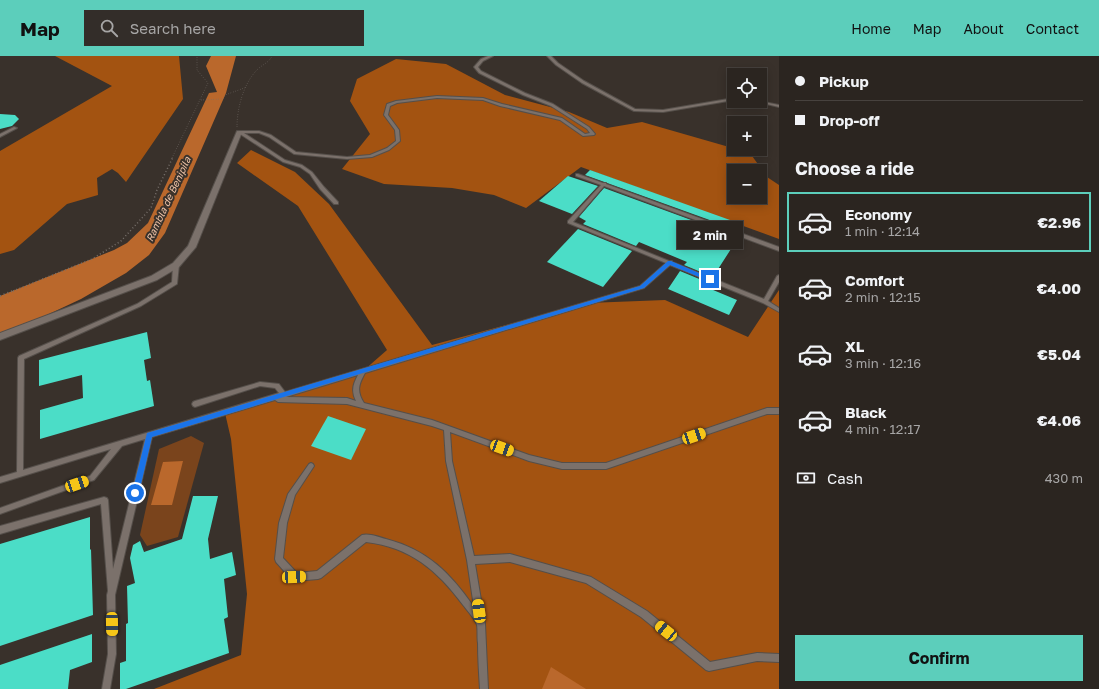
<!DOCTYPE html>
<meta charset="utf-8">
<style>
:root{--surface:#2b2520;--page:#332d29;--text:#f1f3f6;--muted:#a6a5a5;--line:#47423e;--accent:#5ccebb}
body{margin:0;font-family:"Golos Text",sans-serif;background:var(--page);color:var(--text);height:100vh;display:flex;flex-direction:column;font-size:15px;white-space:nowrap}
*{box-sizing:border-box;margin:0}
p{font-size:13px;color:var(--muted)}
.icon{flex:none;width:22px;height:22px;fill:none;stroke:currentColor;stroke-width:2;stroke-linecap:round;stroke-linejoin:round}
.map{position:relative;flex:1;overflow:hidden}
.drawer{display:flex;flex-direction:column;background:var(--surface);width:320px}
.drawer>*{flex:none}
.top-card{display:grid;align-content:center;height:88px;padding:0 16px;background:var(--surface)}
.fabs{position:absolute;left:727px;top:12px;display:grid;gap:8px}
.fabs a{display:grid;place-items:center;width:40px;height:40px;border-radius:0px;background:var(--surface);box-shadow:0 2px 10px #0003,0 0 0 1px var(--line);font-size:20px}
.end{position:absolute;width:18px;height:18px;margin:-9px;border:5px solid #1a73e8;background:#fff;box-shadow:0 0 0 2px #fff}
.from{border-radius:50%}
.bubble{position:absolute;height:28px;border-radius:0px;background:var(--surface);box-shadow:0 2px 10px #0003,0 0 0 1px var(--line);font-size:13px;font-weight:700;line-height:28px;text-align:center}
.car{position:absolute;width:12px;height:24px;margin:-12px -6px;border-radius:5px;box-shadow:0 0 3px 1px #0007;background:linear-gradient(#f5c518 24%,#345 0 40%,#f5c518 0 76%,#345 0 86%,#f5c518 0)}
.top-card b{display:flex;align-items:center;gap:14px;height:38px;font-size:15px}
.top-card b+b{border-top:1px solid var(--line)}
.top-card i{width:10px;height:10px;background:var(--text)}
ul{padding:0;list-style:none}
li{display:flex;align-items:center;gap:12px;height:60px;margin:0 8px 6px;padding:0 8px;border:2px solid transparent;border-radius:0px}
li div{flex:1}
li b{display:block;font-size:15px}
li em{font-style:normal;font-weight:700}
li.on{border-color:var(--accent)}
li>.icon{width:36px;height:36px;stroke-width:1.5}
h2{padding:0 16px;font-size:18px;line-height:48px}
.pay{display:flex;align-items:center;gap:10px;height:44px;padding:0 16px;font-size:15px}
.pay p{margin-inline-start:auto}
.cta{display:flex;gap:8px;margin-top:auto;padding:8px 16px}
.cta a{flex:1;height:46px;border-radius:0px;background:var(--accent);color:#111;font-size:16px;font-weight:700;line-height:46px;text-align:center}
header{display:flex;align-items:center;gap:24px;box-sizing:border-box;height:56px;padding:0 20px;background:var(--accent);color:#111}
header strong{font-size:19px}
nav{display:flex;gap:22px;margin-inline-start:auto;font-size:14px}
.search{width:280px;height:36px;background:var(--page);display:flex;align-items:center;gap:10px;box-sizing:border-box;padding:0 14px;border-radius:0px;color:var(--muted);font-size:15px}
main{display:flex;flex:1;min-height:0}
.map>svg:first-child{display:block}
</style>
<header>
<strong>Map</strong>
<div class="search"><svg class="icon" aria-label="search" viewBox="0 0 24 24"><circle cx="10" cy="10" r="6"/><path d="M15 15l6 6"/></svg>Search here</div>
<nav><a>Home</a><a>Map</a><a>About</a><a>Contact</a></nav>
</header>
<main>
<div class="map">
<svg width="779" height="633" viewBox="0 0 779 633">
<rect width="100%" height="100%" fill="#39312b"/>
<!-- green -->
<polygon fill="#7a441c" points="191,380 204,387 178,481 147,490 140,479 159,393"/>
<!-- forest -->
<g fill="#a35311" fill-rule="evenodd">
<polygon points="55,0 179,0 183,43 126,126 118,117 112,113 97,122 98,139 67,148 14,194 0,198 0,95 112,30"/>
<path d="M396 3 446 8 505 39 569 56 607 72 642 66 750 97 767 121 779 129V183L581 111 526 152 494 139 452 132 384 128 342 113 370 78 350 45 357 23ZM734 115H760V141H734Z"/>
<polygon points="251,94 295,116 329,148 432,289 588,247 665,244 748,281 779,234 779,633 154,633 241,599 247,538 231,383 225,357 363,315 387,294 298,150 237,107"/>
</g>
<!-- water -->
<g fill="#ba682c">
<polygon points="211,0 236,0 226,37 165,177 149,199 126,217 81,243 0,281 0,240 114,194 127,187 148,167 209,37 217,36 206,10"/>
<polygon points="183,405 172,449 151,449 163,406"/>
<polygon points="551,611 586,633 542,633"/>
</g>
<!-- building -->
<g fill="#4bddc7">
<polygon points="0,58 15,59 19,63 12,70 0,73"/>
<polygon points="590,114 744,169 740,175 585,119"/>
<polygon points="568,120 598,130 572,158 539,145"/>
<polygon points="604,132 735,180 738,182 713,221 684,209 687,206 639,186 636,190 583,168 586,165 579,161"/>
<polygon points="578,173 632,195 603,231 547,206"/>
<polygon points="680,215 709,227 706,231 737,244 729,259 668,233"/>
<polygon points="147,276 151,302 144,304 147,325 150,324 154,350 40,383 40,354 83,342 82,319 39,330 39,304"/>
<polygon points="328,360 366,373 351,404 311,390"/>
<polygon points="193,440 218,440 208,483 210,503 232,496 236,519 224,523 228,561 224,563 229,597 126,633 120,633 120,607 126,605 126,568 128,567 127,530 135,527 130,502 133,489 140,485 144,496 182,483"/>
<polygon points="90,461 90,494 91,493 93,559 0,590 0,488"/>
<polygon points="92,578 92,606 70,614 68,633 0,633 0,609"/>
</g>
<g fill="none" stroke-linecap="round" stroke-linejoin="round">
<defs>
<g id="lane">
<polygon points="488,0 493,0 483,5 478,11 481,15 525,37 553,48 589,71 595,78 594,79 583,80 560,64 500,50 483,44 437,42 397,47 390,50 388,59 399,74 400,85 389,94 372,101 347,103 294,98 269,81 259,77 244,77 285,104 302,109 312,116 324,131 338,146 338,148 334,148 320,133 310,118 300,111 283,106 237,76 239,75 259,75 271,79 296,96 347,101 370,99 387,92 396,85 395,74 384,59 387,48 396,45 437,40 483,42 502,48 562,62 585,78 590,77 587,73 551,50 523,39 479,17 474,11 481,3"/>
<polygon points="547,0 551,0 558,7 584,25 635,53 663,54 734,42 734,44 663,56 634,55 582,27 556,9"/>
<polygon points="753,45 760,45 779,49 779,51"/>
<polygon points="14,71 17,72 0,81 0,78"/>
<path d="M576 118H578L603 127H606V128L779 191V195L604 130 573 166 669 205H672V206L764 243 777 220 779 219V226L768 245 779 252V256L763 247 670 209 644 232 365 317C359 328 356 335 364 347L432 364 529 399 562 407H606L767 352H779V358H767L606 413H562L529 405 450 376 452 405 474 500 510 498 591 521 647 555 710 606 757 597 779 598V606L757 605 709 615 706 614 641 561 586 527 510 506 475 508 485 568 488 633H480C479 618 478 602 478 587 477 582 478 574 477 569 475 563 467 554 463 549 437 514 410 491 366 486L321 522 318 523 295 525 292 524 276 506 275 503 279 467 288 438 309 408 311 407 313 408 314 410 295 439 287 467 283 502 297 517 317 515 362 479C369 477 379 481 386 483 428 494 450 517 474 551L467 504 446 405 444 374 432 370 347 348 278 346 275 344 152 381 115 539 116 598 110 633H102L108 598 107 539 108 535 101 448 0 478V470L104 441 107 442 108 444 113 513 145 383 122 390 94 424 0 458V452L90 420 111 393 0 427V421L17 416 18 302 19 300 137 248 172 226 173 209 176 207 179 209 177 228 141 250 24 303 23 414 279 337 275 332 260 330 195 351 193 350 192 348 193 346 195 345 260 326 279 328 285 336 640 230 666 207 568 167V165L601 129 576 120ZM358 319C353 328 351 335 356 345L347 342 286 341Z"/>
</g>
<polygon id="street" points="237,75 242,76 196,191 179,211 157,224 0,284 0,277 151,220 173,207 188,190"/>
</defs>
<!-- lane casing -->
<use href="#lane" stroke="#554f4a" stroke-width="2"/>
<!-- street casing -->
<use href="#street" stroke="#554f4a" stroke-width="2"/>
<!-- path-far2 -->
<g stroke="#766f6a" stroke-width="1" stroke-dasharray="0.5 2" stroke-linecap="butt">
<polyline points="201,44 223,43 225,39 247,31"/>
<path d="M237 71C237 53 243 29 256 15 261 9 269 7 272 0"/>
<polyline points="172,102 208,27 197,14 197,0"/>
</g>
<!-- path-far1 -->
<polyline stroke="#766f6a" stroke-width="1.5" stroke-dasharray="1 2.5" stroke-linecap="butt" points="13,235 92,203 121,185 151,152 157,134 173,101"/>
<!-- path -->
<polyline stroke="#766f6a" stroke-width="2" stroke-dasharray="1 3" stroke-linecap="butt" points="0,240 15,234"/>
<!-- lane -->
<use href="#lane" fill="#7b716b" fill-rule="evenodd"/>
<!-- street -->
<use href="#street" fill="#7b716b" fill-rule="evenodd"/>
</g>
<!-- route -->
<polygon fill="#1a73e8" points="668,205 671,205 713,223 709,225 670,209 644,232 152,381 139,437 135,441 132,437 147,377 640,230"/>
<g text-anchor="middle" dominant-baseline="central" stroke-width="4" stroke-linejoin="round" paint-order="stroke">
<!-- far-water labels -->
<g font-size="10" font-style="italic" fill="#f0c4a8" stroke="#39312b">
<text transform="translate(168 143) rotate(-65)">Rambla de Benipila</text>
</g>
</g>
</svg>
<div class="fabs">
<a><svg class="icon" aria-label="locate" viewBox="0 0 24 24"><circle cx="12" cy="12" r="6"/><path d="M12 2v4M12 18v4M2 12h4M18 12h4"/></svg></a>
<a>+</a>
<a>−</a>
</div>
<i class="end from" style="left:135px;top:437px"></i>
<i class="end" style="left:710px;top:223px"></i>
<div class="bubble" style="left:677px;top:165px;width:66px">2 min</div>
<i class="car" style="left:694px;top:380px;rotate:71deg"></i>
<i class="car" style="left:502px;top:392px;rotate:110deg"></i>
<i class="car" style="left:77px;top:428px;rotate:71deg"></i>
<i class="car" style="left:294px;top:521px;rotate:87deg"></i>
<i class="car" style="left:479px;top:555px;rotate:352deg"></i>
<i class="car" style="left:112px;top:568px;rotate:179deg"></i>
<i class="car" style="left:666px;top:575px;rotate:309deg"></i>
</div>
<section class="drawer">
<div class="top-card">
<b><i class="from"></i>Pickup</b>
<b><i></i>Drop-off</b>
</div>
<h2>Choose a ride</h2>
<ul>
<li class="on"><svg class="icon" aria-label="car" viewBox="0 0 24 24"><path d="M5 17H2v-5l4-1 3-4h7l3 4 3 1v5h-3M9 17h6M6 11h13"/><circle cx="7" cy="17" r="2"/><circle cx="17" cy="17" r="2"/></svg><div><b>Economy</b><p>1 min · 12:14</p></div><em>€2.96</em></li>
<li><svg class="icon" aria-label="car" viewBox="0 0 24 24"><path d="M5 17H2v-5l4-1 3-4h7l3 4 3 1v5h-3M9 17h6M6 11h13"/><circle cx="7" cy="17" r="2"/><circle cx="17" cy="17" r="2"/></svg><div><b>Comfort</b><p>2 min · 12:15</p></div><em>€4.00</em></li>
<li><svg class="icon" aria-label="car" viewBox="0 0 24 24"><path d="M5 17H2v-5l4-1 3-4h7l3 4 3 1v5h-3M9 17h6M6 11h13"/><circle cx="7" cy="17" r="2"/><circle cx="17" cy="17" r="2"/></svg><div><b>XL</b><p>3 min · 12:16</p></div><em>€5.04</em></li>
<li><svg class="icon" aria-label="car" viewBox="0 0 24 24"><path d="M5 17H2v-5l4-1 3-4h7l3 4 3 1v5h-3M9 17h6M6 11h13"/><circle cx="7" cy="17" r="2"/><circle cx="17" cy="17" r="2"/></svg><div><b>Black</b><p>4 min · 12:17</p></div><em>€4.06</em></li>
</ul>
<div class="pay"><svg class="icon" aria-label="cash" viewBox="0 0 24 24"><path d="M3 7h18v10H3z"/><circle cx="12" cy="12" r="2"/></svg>Cash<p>430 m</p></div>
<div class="cta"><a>Confirm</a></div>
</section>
</main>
